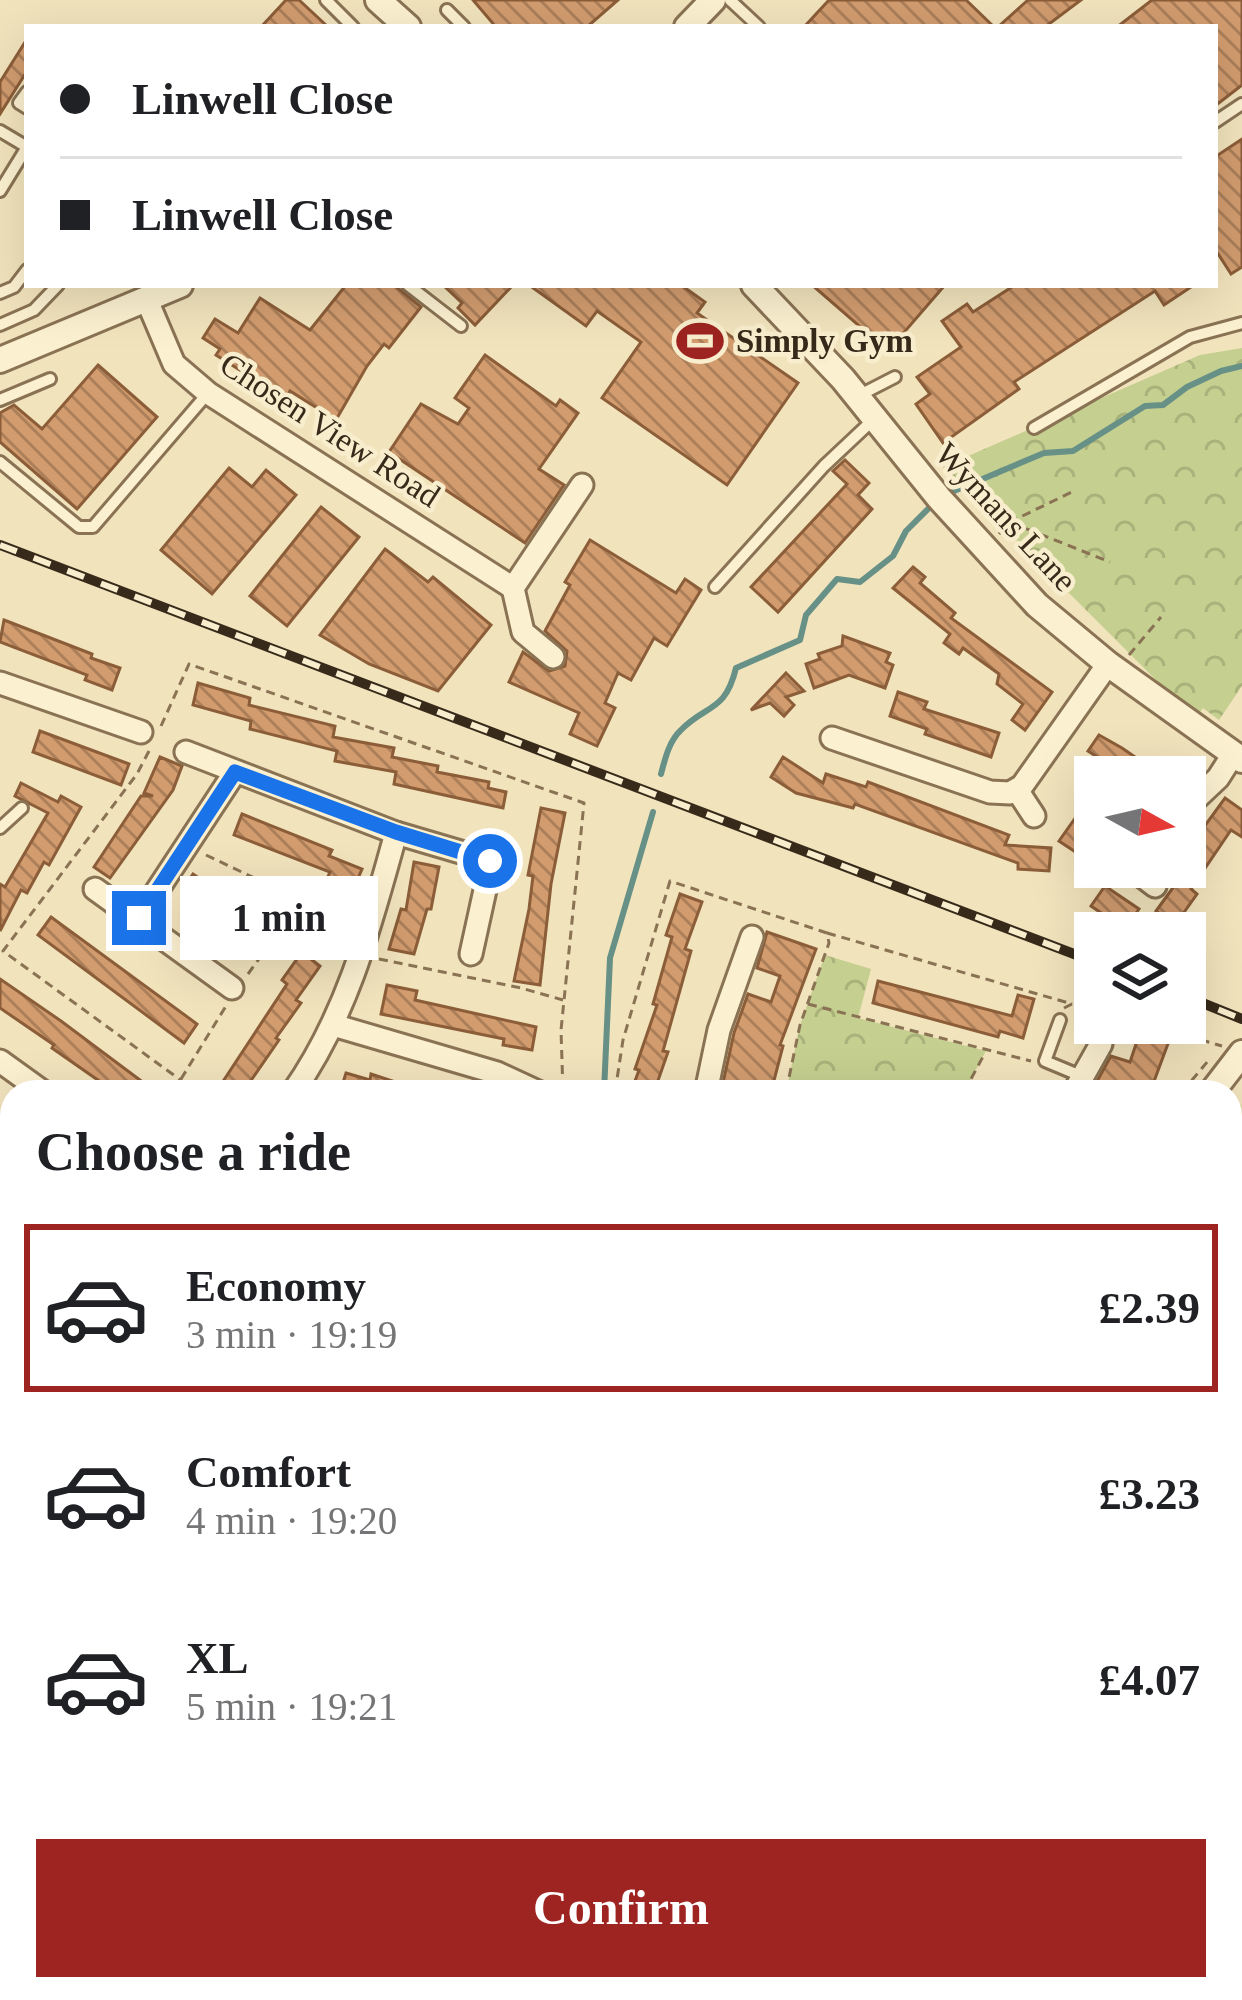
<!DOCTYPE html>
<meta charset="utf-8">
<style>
:root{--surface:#fff;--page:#f6f6f6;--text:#202124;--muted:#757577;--line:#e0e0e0;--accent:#9d2420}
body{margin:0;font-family:"Times New Roman",serif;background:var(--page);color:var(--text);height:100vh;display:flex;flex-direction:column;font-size:45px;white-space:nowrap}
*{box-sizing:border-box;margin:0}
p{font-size:39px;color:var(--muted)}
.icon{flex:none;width:66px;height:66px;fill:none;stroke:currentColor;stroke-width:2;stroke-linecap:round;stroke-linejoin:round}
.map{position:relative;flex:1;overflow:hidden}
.side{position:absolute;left:0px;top:1080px;width:1242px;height:921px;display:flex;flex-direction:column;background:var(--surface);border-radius:36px 36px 0 0;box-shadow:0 12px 48px #0002}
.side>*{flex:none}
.top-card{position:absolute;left:24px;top:24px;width:1194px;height:264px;border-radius:0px;box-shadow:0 12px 48px #0002;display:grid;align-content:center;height:264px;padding:0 36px;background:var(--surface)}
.needle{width:78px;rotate:98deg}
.tools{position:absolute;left:1074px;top:756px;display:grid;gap:24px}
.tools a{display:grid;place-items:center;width:132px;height:132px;border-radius:0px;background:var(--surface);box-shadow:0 12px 48px #0002;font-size:60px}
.end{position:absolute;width:54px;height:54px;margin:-27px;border:15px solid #1a73e8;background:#fff;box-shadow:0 0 0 6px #fff}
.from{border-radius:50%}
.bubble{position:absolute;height:84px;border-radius:0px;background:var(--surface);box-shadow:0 12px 48px #0002;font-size:39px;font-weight:800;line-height:84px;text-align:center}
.top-card b{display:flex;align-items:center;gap:42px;height:114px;font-size:45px}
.top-card b+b{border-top:3px solid var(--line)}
.top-card i{width:30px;height:30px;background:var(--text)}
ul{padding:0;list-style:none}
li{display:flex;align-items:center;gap:36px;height:168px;margin:0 24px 18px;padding:0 12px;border:6px solid transparent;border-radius:0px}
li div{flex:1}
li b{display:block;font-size:45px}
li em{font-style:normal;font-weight:800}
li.on{border-color:var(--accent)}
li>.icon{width:108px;height:108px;stroke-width:1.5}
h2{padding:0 36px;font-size:54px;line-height:144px}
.button{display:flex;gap:24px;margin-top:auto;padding:24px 36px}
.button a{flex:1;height:138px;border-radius:0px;background:var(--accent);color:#fff;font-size:48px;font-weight:800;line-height:138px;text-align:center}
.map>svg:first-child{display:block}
</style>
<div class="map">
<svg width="1242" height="2000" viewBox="0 0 1242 2000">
<defs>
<pattern id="farmland-rules" width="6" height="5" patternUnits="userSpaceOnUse" patternTransform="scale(3)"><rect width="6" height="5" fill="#e7e0a9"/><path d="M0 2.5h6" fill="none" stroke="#c7c091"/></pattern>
<pattern id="forest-crowns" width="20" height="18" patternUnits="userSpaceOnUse" patternTransform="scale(3)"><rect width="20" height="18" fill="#c5cf8f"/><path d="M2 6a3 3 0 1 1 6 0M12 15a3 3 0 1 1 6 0" fill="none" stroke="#aab27b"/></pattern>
<pattern id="building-back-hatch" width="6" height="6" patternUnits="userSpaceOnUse" patternTransform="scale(3)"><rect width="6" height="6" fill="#d29c6f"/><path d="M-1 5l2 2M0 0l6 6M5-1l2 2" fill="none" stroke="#ab7f5a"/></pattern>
</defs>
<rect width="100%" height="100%" fill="#f1e3bc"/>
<!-- farmland -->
<polygon fill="url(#farmland-rules)" points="1230,1101 1242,1105 1242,1987 1230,1979"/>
<!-- grass -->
<polygon fill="#c5cf8f" points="1230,1980 1242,1987 1242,2000 784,2000 786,1989 1230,1989"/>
<!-- forest -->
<g fill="url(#forest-crowns)">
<polygon points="1242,348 1242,686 1219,720 1203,708 1195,719 943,467 1200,355"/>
<polygon points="825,955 871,969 858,1018 986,1051 964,1092 786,1092 800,1025"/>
</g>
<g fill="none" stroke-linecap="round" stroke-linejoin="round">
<!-- stream -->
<g stroke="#679087" stroke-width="6">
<polyline points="947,494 1044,453 1073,451 1145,406 1163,405 1187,387 1221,371 1242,366"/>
<path d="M661 774C665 759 669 741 681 730 706 704 725 713 736 668L800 640 806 615 837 579 860 582 893 556 906 531 936 501"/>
<polyline points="604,1092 610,958 653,812"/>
<polyline points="0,1668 12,1662"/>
</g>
</g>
<!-- building -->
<g fill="url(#building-back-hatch)" stroke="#8b5d38" stroke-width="3">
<polygon points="286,0 299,0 328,27 261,27"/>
<polygon points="473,0 618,0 587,27 496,27"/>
<polygon points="829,0 966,0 994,27 804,27"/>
<polygon points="1028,0 1081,0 1045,27 998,27"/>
<polygon points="1152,0 1242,0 1242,85 1215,106 1215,27 1117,27"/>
<polygon points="27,39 27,71 0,114 0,82"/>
<polygon points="1242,139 1242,267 1231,274 1215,249 1215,157"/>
<polygon points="346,285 394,285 421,307 389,348 384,344 367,366 336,420 290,391 286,399 216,355 220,349 203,338 215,319 238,333 260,298 310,330"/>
<polygon points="443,285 513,285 475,325 458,308 462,303"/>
<polygon points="529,285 681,285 705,302 697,313 798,383 727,485 602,398 641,342 597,311 586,326"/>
<polygon points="812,285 945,285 888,351"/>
<polygon points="1015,285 1194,285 1164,305 1155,291 1014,382 1019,389 943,443 916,404 930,394 917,377 961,347 942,321 967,304 973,312"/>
<polygon points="485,355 556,406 560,400 578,413 539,469 564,485 525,543 389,452 421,404 458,424 469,408 455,398"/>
<polygon points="98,365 157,417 77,509 0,442 0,413 14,405 42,429"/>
<polygon points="845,460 869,483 858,495 872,509 778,612 751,587 847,484 833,471"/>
<polygon points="229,468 252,487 266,470 296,495 212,594 161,550"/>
<polygon points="321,507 359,537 287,626 250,596"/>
<polygon points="590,540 676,593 685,579 701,590 667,646 654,638 631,680 618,673 605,703 615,708 597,746 570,734 579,713 509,682 523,652 549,671 565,666 567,651 545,631 570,585 565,582"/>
<polygon points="385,549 428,582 433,577 491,625 438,691 369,664 320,635"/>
<polygon points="913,567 925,577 920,583 955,613 951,618 1052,692 1025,730 1012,720 1023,704 997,684 999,674 963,648 959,654 944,643 950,634 893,588"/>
<polygon points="4,620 92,654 91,658 120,668 112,690 85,680 87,675 0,642"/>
<polygon points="843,636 890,653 886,662 893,665 885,688 849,675 814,688 806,664 820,659 818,654 842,646"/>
<polygon points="786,673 804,691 786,697 794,705 784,716 770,703 751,710"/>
<polygon points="198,683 250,698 249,705 335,726 333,737 394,748 392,757 438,766 437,772 489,782 488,788 506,792 503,808 394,784 396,772 335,761 337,751 250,729 251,721 193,705"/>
<polygon points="898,692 927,702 924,709 999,733 991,757 925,734 927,729 890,716"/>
<polygon points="40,731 129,764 121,785 33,752"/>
<polygon points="1099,735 1122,748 1164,777 1131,777 1105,762 1088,751"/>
<polygon points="160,757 182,766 173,790 110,878 94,867 141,796 153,796 144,793"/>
<polygon points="783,757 823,783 826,774 866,787 868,782 1009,835 1005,845 1051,848 1049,871 1018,869 1018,863 855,804 853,808 796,793 771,777"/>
<polygon points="21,783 58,802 61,796 81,807 49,865 44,862 27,893 21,890 0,931 0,884 5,887 48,813 15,796"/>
<polygon points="1095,790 1095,834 1080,855 1059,841"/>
<polygon points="1225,798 1242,810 1242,837 1231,830 1191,889 1197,894 1175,925 1156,911 1183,874 1175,868 1185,867 1185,853"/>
<polygon points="541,808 565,813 551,884 540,985 514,981 529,909 533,876 528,875"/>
<polygon points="242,814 332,850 329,856 362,869 352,892 326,881 330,872 234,835"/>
<polygon points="414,862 439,867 431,909 427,909 414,954 389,949 401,909 406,910"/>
<polygon points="193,874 220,893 224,887 248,904 236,920 209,901 205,906 182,890"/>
<polygon points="1105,886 1139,909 1125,929 1091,906"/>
<polygon points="680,894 702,902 685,949 691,951 663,1051 668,1052 654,1092 631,1092 639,1070 635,1069 657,1005 653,1004 672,937 666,935"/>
<polygon points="51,917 197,1024 184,1043 38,935"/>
<polygon points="767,932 816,949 780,1045 783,1046 771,1092 721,1092 734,1033 748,994 771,1002 780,976 757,968"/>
<polygon points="302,952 320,966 296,1000 301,1003 276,1038 279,1040 243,1092 216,1092 287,984 282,980"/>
<polygon points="0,979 61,1021 156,1092 115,1092 52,1048 54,1045 0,1008"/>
<polygon points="878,981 1012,1016 1018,995 1034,999 1023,1038 1000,1031 998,1037 873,1003"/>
<polygon points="387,985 417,991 415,1000 536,1027 532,1050 503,1045 504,1039 381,1014"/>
<polygon points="1140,1032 1169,1041 1150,1092 1091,1092 1111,1056 1130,1062"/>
<polygon points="346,1073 370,1080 371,1074 417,1089 417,1092 340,1092"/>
</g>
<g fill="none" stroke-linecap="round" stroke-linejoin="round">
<defs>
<g id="service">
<polyline points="326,0 353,27"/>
<polyline points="730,0 759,27"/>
<polyline points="447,10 464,27"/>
<polyline points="27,92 19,103 27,108"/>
<polyline points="1215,122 1242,104"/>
<polyline points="0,131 27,147 0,191"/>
<polyline points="408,285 461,326"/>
<polyline points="0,293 14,287 27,270"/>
<polyline points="0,325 34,310 58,285"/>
<polyline points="858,396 895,377"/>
<polyline points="0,400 50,379"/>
<polyline points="1034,428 1190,337 1242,323"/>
<polyline points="0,462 79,527 93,527 208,393"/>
<polyline points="715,587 824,466 874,419"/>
<polyline points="0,828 22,808"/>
<polyline points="1060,1020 1045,1061 1081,1076"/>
</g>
<g id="minor">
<polyline points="146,298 174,364 208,393 513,588"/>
<polyline points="553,657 523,632 513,588 582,485"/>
<polyline points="0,683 141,732"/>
<polyline points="832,738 990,792 1010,793 1022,786 1108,664"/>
<polyline points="186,752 396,833 491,861"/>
<polyline points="1017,790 1034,816"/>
<polyline points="1185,809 1218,778 1234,753"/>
<polyline points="1136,867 1134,870 1155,886"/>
<polyline points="95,889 232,988"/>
<polyline points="139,918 235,772"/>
<polyline points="471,954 494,849"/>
<polyline points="333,1025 497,1073 538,1092"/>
<polyline points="0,1061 43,1092"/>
<path d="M293 1092C348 1014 371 923 396 833"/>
<polyline points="706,1092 719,1030 752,937"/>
<polyline points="1074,1092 1101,1044"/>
<polyline points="0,1433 12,1416"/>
<polyline points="0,1975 12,1986"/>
<polyline points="587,1989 603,2000"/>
<polyline points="272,2000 280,1989"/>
<polyline points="662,2000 670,1989"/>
</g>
<g id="tertiary">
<polyline points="378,0 408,27"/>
<polyline points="687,27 713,0"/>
<polyline points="754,285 843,379 939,498 1037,605 1108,664 1242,760"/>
<polyline points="0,360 180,285"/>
<polyline points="1212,1092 1242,1053"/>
<polyline points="0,1449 12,1458"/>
<polyline points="421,1989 427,2000"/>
<polyline points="766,2000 769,1989"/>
</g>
</defs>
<!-- service casing -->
<use href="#service" stroke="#8a7354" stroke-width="16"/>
<!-- minor casing -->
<use href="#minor" stroke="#8a7354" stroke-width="27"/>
<!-- tertiary casing -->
<use href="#tertiary" stroke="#8a7354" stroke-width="30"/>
<!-- path -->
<g stroke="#8a7354" stroke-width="3" stroke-dasharray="9 6" stroke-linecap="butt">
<polyline points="1012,523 1110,562"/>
<polyline points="999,534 1010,522 1076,490"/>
<polyline points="1129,655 1161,617"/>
<polyline points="161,726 189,664 584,803 561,1030 563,1092"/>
<polyline points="149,751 137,774 3,951 197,1092"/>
<polyline points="206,855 269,885 352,915"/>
<polyline points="827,933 1072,1004"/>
<polyline points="379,959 521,988 563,1000"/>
<polyline points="248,974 303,898"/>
<polyline points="808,1004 1031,1061"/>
<polyline points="1064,1008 1072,1004 1095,1009"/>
<polyline points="1143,1023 1222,1046"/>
<polyline points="181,1079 226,1006"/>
<polyline points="615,1092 623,1040 670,881 827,933 829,943 800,1025 786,1092"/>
<polyline points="964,1092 985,1053"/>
<polyline points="1182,1092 1208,1061"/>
<polyline points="0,1172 12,1180"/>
<polyline points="0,1291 12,1299"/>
<polyline points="0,1697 12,1687"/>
<polyline points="0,1822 12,1834"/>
<polyline points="153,1989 167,2000"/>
</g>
<!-- service -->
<use href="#service" stroke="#fbf0cf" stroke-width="10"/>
<!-- minor -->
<use href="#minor" stroke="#fbf0cf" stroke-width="21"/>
<!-- tertiary -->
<use href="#tertiary" stroke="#fbf0cf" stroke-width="24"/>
<defs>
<g id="rail">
<polyline points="0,545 1095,962"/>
<polyline points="1185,996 1242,1019"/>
</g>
</defs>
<!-- rail casing -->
<use href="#rail" stroke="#372a1a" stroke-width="10"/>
<!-- rail -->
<use href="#rail" stroke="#f8edcc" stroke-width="6" stroke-dasharray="18" stroke-linecap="butt"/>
</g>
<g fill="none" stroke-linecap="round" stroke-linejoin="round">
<!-- route -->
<polyline stroke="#1a73e8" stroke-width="15" points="139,918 235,772 396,832 490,861"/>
</g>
<!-- icons -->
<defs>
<symbol id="stadium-bare" viewBox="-9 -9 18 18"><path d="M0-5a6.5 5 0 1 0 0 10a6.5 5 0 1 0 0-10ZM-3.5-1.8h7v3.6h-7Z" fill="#9d2420" stroke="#f8edcc" stroke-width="2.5" paint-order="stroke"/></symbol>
</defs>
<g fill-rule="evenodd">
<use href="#stadium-bare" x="667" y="308" width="66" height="66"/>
</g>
<g text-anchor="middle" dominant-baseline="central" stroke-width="9" stroke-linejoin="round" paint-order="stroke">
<!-- poi labels -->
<g font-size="33" font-weight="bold" fill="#372a1a" stroke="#f8edcc" text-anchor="start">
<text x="736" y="341">Simply Gym</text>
</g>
<!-- street labels -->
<g font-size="33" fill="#372a1a" stroke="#f8edcc">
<text transform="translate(330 430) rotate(33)">Chosen View Road</text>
<text transform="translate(1006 517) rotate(47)">Wymans Lane</text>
</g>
</g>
</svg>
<div class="tools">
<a><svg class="needle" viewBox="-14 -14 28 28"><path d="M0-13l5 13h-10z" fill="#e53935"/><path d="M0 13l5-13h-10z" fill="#757577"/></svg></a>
<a><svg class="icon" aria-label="layers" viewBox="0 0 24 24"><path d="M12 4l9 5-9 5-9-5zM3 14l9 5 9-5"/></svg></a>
</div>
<i class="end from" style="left:490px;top:861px"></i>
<i class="end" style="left:139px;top:918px"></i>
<div class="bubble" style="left:180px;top:876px;width:198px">1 min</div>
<div class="top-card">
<b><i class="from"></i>Linwell Close</b>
<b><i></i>Linwell Close</b>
</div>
<section class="side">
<h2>Choose a ride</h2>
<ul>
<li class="on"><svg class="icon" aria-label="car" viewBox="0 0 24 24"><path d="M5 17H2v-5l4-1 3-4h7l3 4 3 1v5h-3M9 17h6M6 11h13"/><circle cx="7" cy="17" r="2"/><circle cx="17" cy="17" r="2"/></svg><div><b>Economy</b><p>3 min · 19:19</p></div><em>£2.39</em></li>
<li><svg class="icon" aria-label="car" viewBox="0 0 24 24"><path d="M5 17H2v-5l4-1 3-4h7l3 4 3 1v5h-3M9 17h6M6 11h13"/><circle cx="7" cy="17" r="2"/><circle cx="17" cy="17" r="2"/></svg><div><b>Comfort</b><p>4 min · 19:20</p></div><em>£3.23</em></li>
<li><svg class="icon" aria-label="car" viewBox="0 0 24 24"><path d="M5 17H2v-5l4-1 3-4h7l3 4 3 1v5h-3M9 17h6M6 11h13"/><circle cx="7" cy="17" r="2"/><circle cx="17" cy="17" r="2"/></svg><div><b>XL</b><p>5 min · 19:21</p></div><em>£4.07</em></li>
</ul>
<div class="button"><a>Confirm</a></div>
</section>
</div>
